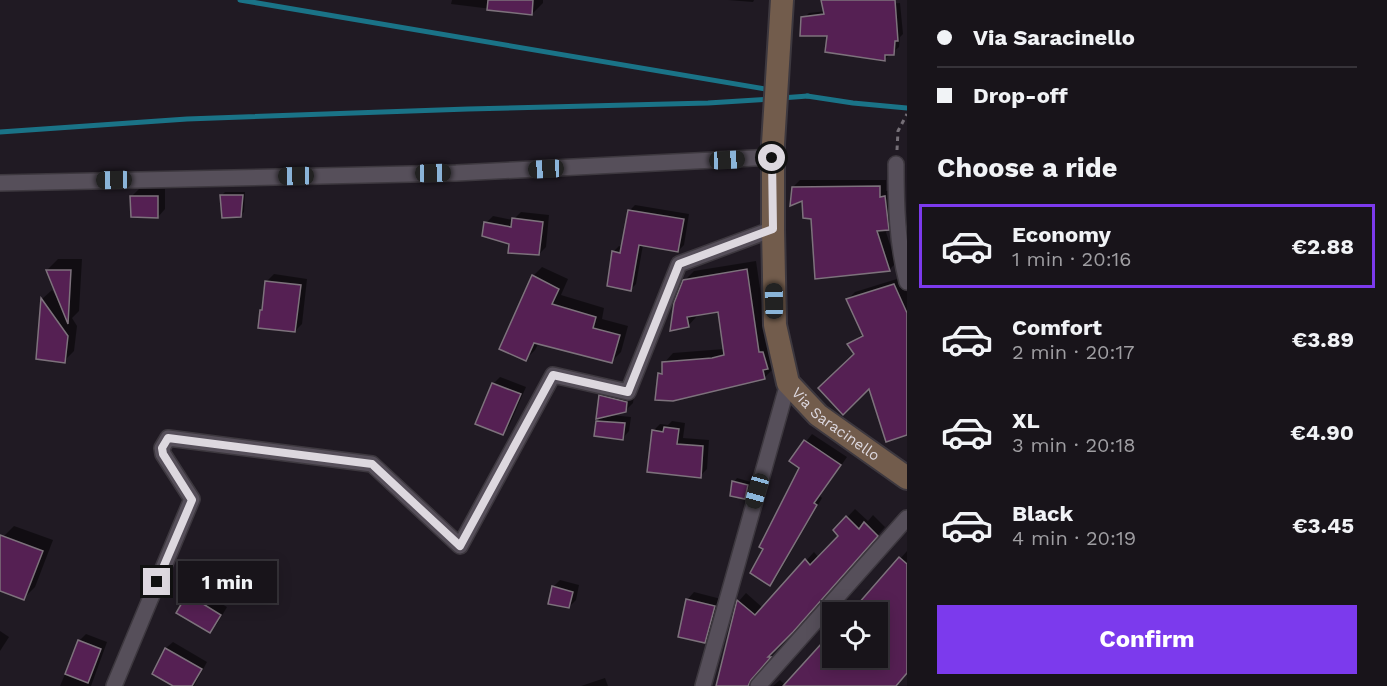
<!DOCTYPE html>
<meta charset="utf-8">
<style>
:root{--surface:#18141a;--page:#252127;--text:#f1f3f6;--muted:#9f9ea2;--line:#363339;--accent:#7c3aed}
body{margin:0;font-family:"Work Sans",sans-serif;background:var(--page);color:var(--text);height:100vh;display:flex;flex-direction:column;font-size:22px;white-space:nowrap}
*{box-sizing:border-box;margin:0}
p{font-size:20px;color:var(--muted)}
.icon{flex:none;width:33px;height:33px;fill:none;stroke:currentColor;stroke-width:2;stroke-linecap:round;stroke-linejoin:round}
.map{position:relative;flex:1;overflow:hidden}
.sheet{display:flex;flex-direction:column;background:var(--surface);width:480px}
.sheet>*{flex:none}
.hud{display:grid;align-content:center;height:132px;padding:0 30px;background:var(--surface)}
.tools{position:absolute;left:822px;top:602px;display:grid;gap:12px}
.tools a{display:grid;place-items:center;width:66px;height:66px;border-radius:0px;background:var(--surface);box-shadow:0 3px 15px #0003,0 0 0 2px var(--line);font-size:30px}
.end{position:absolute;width:27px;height:27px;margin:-14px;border:8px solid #ddd8df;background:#111;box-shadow:0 0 0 3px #111}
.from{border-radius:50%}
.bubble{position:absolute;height:42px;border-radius:0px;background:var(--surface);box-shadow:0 3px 15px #0003,0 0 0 2px var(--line);font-size:20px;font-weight:700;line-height:42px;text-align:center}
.car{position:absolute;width:18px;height:36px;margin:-18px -9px;border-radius:8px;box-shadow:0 0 4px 2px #0007;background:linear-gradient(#222 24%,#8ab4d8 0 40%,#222 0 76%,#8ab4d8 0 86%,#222 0)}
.hud b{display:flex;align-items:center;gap:21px;height:57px;font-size:22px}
.hud b+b{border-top:2px solid var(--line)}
.hud i{width:15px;height:15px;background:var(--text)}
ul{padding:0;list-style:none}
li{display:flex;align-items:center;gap:18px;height:84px;margin:0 12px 9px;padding:0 18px;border:3px solid transparent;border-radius:0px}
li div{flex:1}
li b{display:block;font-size:22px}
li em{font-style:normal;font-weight:700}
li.current{border-color:var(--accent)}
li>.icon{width:54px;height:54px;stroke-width:1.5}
h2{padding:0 30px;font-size:27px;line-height:72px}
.cta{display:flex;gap:12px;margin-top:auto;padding:12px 30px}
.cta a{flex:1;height:69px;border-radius:0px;background:var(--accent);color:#fff;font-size:24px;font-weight:700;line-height:69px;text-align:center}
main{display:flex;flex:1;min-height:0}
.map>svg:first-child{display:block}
</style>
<main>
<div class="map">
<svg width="907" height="686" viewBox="0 0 907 686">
<rect width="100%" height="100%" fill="#201a23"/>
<!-- shadow -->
<g fill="#0007">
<polygon points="452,0 543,0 543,3 532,14 451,4"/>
<polygon points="728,0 754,0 753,2"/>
<polygon points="900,3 903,34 900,37 899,47 885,59 828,35 803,19 809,13"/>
<polygon points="800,180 886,180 886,191 892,190 895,221 885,229 896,263 889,270 812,217 803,199 793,187"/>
<polygon points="139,189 165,189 165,209 158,217 132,196"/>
<polygon points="225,192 245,192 244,212 240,216 222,195"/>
<polygon points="635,205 689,214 684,245 678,251 643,245 636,284 630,290 613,252 619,246 622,247 629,211"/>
<polygon points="521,212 549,215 546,247 539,254 511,243 486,223 493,216 513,220"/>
<polygon points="58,259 82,259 79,311 72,318 77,326 74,351 64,361 38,358 42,299 52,290 58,299 47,270"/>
<polygon points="756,261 768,343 774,368 764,378 659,374 664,370 664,363 673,353 724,349 719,310 697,314 697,316 688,326 672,329 685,280 694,271"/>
<polygon points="542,267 568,279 561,295 604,308 602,319 628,326 621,352 612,361 539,342 535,350 526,359 533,276"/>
<polygon points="274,274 307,279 302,324 295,331 264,308 267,281"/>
<polygon points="900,278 907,292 907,433 870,386 856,354 849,344 864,333 848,299 855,292"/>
<polygon points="500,377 526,387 509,426 502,433 493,384"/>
<polygon points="607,389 634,395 633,403 625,411 611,415 631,417 629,431 622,439 597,421 602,416 600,396"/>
<polygon points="672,421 685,423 683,438 709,440 707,469 700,476 653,431 660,424 668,425"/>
<polygon points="812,434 847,457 820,496 822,498 776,578 770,584 765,549 800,467 791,461"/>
<polygon points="737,478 751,482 748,494 745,498 734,482"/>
<polygon points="855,509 868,521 873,515 885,527 801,622 773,650 774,652 756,674 756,680 761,686 718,686 725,648 739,601 746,593 763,608 814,552 819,558 841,536 835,530"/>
<polygon points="14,526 53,540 35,587 24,598 0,589 0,545 3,537"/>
<polygon points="907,551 907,672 895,686 773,686 780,680 785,685 832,634 832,657 878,657 878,612 853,612"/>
<polygon points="560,580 579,585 576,600 569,607 553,587"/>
<polygon points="195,588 227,607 217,624 210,631 188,595"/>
<polygon points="694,592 721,599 712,635 704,642 687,600"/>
<polygon points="0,631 9,637 0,651"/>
<polygon points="86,634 107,642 91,686 60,686 79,641"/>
<polygon points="173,642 207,662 194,686 176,686 154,673 166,648"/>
<polygon points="605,678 608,686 581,686"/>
</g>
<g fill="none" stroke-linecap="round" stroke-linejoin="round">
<!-- stream -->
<g stroke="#1a7387" stroke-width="5">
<polyline points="240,0 771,90"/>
<polyline points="807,96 853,103 907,108"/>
<polyline points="781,98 808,96"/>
<polyline points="0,132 187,119 468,109 708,103 771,99"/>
</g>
</g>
<!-- building -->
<g fill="#552053" stroke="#7d727c" stroke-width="1.5">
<polygon points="488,0 533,0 532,15 487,10"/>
<polygon points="821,0 895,0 898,41 895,41 894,55 885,55 885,61 825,52 827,36 800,36 801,17 824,14"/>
<polygon points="880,186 880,197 885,196 889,230 877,231 890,271 815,279 811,219 803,218 802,201 790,206 792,187"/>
<polygon points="220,195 243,195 241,217 222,218"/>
<polygon points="130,196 158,196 158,218 131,217"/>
<polygon points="628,210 684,219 678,252 639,245 631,291 607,286 612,251 620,253"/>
<polygon points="512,218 543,222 539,255 508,253 509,244 482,236 484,222 511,227"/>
<polygon points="747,269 759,352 763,352 768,369 763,370 765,379 673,401 655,400 658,373 662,374 662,362 712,358 724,355 718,312 687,317 689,327 670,331 674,303 683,280"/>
<polygon points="46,270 71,270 68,324"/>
<polygon points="532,275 559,289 552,304 596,317 593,328 620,335 612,363 534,343 526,361 499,349"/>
<polygon points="265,281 301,285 295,332 258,328 260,310 262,310"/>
<polygon points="894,284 907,313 907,435 886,442 869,389 843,415 818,388 854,354 847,344 863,336 846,299"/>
<polygon points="41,298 68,336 65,363 36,359"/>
<polygon points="492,383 521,394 503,435 475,424"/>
<polygon points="599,395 627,402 626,412 596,419"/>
<polygon points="596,421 625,423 623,440 594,436"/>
<polygon points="664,427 679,429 677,444 703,446 701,478 647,472 652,430 663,432"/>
<polygon points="804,440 841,465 814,503 817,505 770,586 750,573 763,549 759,547 799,468 789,461"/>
<polygon points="732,481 748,485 745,499 730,496"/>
<polygon points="846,516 859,529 864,522 878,536 793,632 768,657 771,657 751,680 748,686 716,686 737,600 755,615 805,559 810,565 838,536 833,530"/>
<polygon points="0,535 43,551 24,600 0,591"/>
<polygon points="899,557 907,564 907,673 896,686 783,686 832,632 832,657 878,657 878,640 887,630 878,621 878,612 851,612"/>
<polygon points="552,586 573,592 569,608 548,604"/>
<polygon points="187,594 221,615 210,633 176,613"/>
<polygon points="686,599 715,606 705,643 678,637"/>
<polygon points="78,640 101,649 88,683 65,674"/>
<polygon points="165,648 202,669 192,686 173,686 152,674"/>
</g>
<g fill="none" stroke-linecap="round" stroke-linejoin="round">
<defs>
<g id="street">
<path d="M896 164C896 204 897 243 907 282"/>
<polyline points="0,183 456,173 773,157"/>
<polyline points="114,686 192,499 163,454 162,448 168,438 372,464 460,546 553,375 628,392 679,264 773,229"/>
<polyline points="703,686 788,383"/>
<polyline points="758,686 907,518"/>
</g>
<g id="secondary">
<path id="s1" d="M782 0 773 144V229L775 325 788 383 818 415 907 478"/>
</g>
</defs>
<!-- street casing -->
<use href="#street" stroke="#3d383f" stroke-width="18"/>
<!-- secondary casing -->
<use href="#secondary" stroke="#3d383f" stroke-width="26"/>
<!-- path -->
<polyline stroke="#756f77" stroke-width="3" stroke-dasharray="4.5 4.5" stroke-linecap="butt" points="897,150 898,131 907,114"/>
<!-- street -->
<use href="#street" stroke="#564f5a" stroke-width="15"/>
<!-- secondary -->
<use href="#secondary" stroke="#725c4c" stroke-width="22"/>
</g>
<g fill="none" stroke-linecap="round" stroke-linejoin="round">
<!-- route -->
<polyline stroke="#ddd8df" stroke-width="8" points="157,582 192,500 163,454 162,448 168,438 372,464 460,546 553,375 628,392 679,264 773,229 772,158"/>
</g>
<g text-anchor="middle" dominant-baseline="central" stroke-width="4.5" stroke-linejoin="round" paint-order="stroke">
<!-- street labels -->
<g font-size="15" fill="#ddd8df" stroke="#201a23">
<text stroke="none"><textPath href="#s1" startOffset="448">Via Saracinello</textPath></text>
</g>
</g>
</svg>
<div class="tools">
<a><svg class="icon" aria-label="locate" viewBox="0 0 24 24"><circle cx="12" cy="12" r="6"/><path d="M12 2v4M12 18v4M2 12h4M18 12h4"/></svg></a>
</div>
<i class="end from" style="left:772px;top:158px"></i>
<i class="end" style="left:157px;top:582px"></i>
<div class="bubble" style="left:178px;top:561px;width:99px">1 min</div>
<i class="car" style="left:727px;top:160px;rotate:87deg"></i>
<i class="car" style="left:546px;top:169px;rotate:267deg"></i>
<i class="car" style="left:433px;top:173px;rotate:89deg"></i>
<i class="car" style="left:296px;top:176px;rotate:269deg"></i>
<i class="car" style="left:114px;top:180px;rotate:269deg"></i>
<i class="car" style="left:774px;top:301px;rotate:359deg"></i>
<i class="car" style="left:757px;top:491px;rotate:196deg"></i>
</div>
<section class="sheet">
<div class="hud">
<b><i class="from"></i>Via Saracinello</b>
<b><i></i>Drop-off</b>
</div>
<h2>Choose a ride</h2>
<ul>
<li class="current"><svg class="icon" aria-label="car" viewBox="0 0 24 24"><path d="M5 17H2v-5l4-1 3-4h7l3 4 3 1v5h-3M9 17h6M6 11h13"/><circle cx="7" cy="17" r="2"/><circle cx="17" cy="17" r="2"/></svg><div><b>Economy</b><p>1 min · 20:16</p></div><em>€2.88</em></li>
<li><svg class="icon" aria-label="car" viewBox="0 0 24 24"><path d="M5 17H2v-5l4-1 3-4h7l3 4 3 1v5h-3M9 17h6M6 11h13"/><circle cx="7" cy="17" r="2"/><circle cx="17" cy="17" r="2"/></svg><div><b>Comfort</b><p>2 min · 20:17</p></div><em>€3.89</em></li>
<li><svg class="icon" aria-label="car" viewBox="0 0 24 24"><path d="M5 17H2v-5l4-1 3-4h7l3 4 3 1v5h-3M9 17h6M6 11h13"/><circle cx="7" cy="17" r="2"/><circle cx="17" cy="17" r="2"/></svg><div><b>XL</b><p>3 min · 20:18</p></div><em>€4.90</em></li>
<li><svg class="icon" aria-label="car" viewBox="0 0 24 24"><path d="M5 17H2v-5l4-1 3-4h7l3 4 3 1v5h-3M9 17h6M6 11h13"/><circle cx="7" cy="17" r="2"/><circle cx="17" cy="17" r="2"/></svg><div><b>Black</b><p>4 min · 20:19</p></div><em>€3.45</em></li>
</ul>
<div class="cta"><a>Confirm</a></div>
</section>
</main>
